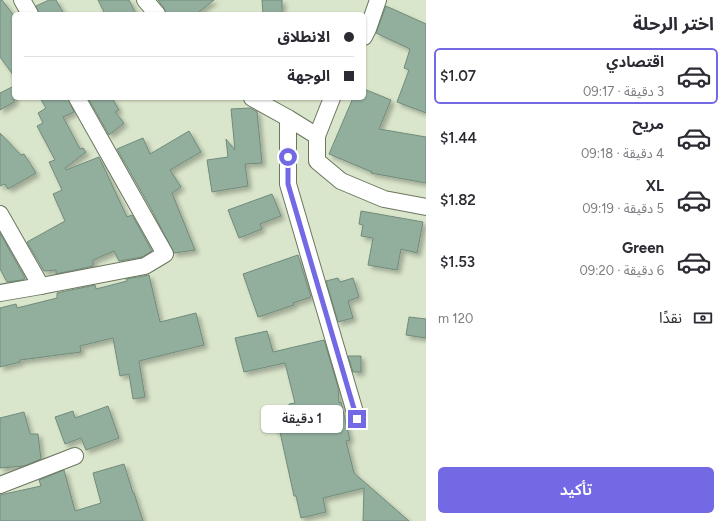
<!DOCTYPE html>
<html lang="ar">
<meta charset="utf-8">
<style>
:root{--surface:#fff;--page:#f7f7f7;--text:#2b2b33;--muted:#7c7c81;--line:#e1e1e2;--accent:#7369e4}
body{margin:0;font-family:Figtree,"Noto Sans Arabic",sans-serif;background:var(--page);color:var(--text);direction:rtl;height:100vh;display:flex;flex-direction:column;font-size:15px;white-space:nowrap}
*{box-sizing:border-box;margin:0}
p{font-size:13px;color:var(--muted)}
.icon{flex:none;width:22px;height:22px;fill:none;stroke:currentColor;stroke-width:2;stroke-linecap:round;stroke-linejoin:round}
.map{position:relative;flex:1;overflow:hidden;direction:ltr}
.panel{display:flex;flex-direction:column;background:var(--surface);width:300px}
.panel>*{flex:none}
.top-card{position:absolute;left:12px;top:12px;width:354px;height:88px;border-radius:6px;box-shadow:0 1px 3px #0004;direction:rtl;display:grid;align-content:center;height:88px;padding:0 12px;background:var(--surface)}
.end{position:absolute;width:18px;height:18px;margin:-9px;border:5px solid #7369e4;background:#fff;box-shadow:0 0 0 2px #fff}
.from{border-radius:50%}
.bubble{position:absolute;height:28px;border-radius:6px;background:var(--surface);box-shadow:0 1px 3px #0004;font-size:13px;font-weight:600;line-height:28px;text-align:center;direction:rtl}
.top-card b{display:flex;align-items:center;gap:14px;height:38px;font-size:15px}
.top-card b+b{border-top:1px solid var(--line)}
.top-card i{width:10px;height:10px;background:var(--text)}
ul{padding:0;list-style:none}
li{display:flex;align-items:center;gap:12px;height:56px;margin:0 8px 6px;padding:0 4px;border:2px solid transparent;border-radius:6px}
li div{flex:1}
li b{display:block;font-size:15px}
li em{font-style:normal;font-weight:600}
li.on{border-color:var(--accent)}
li>.icon{width:36px;height:36px;stroke-width:1.5}
h2{padding:0 12px;font-size:18px;line-height:48px}
.pay{display:flex;align-items:center;gap:10px;height:44px;padding:0 12px;font-size:15px}
.pay p{margin-inline-start:auto}
.button{display:flex;gap:8px;margin-top:auto;padding:8px 12px}
.button a{flex:1;height:46px;border-radius:6px;background:var(--accent);color:#fff;font-size:16px;font-weight:600;line-height:46px;text-align:center}
main{display:flex;flex:1;min-height:0}
.map>svg:first-child{display:block}
</style>
<main>
<section class="panel">
<h2>اختر الرحلة</h2>
<ul>
<li class="on"><svg class="icon" aria-label="car" viewBox="0 0 24 24"><path d="M5 17H2v-5l4-1 3-4h7l3 4 3 1v5h-3M9 17h6M6 11h13"/><circle cx="7" cy="17" r="2"/><circle cx="17" cy="17" r="2"/></svg><div><b>اقتصادي</b><p>3 دقيقة · 09:17</p></div><em>$1.07</em></li>
<li><svg class="icon" aria-label="car" viewBox="0 0 24 24"><path d="M5 17H2v-5l4-1 3-4h7l3 4 3 1v5h-3M9 17h6M6 11h13"/><circle cx="7" cy="17" r="2"/><circle cx="17" cy="17" r="2"/></svg><div><b>مريح</b><p>4 دقيقة · 09:18</p></div><em>$1.44</em></li>
<li><svg class="icon" aria-label="car" viewBox="0 0 24 24"><path d="M5 17H2v-5l4-1 3-4h7l3 4 3 1v5h-3M9 17h6M6 11h13"/><circle cx="7" cy="17" r="2"/><circle cx="17" cy="17" r="2"/></svg><div><b>XL</b><p>5 دقيقة · 09:19</p></div><em>$1.82</em></li>
<li><svg class="icon" aria-label="car" viewBox="0 0 24 24"><path d="M5 17H2v-5l4-1 3-4h7l3 4 3 1v5h-3M9 17h6M6 11h13"/><circle cx="7" cy="17" r="2"/><circle cx="17" cy="17" r="2"/></svg><div><b>Green</b><p>6 دقيقة · 09:20</p></div><em>$1.53</em></li>
</ul>
<div class="pay"><svg class="icon" aria-label="cash" viewBox="0 0 24 24"><path d="M3 7h18v10H3z"/><circle cx="12" cy="12" r="2"/></svg>نقدًا<p>120 m</p></div>
<div class="button"><a>تأكيد</a></div>
</section>
<div class="map">
<svg width="426" height="521" viewBox="0 0 426 521">
<defs>
<filter id="shadow"><feDropShadow dx="3.5" dy="3.5" stdDeviation="2" flood-color="#0004"/></filter>
</defs>
<rect width="100%" height="100%" fill="#dae6cb"/>
<!-- building -->
<g fill="#92ae9d" stroke="#718b7b" filter="url(#shadow)">
<polygon points="0,0 2,0 14,16 14,76 0,57"/>
<polygon points="49,0 56,0 64,14 39,14 36,6"/>
<polygon points="98,0 129,0 136,14 105,14"/>
<polygon points="158,0 214,0 196,14 166,14 164,8"/>
<polygon points="262,0 282,0 282,14 263,14"/>
<polygon points="386,6 426,24 426,113 397,102 409,70 404,68 410,49 376,33"/>
<polygon points="14,86 14,102 0,110 0,93"/>
<polygon points="364,89 391,100 379,129 426,137 426,183 371,173 372,172 329,154 353,98 364,98"/>
<polygon points="40,98 68,98 74,112 63,117 80,149 83,148 86,152 65,168 66,170 99,157 127,217 132,215 152,251 142,257 119,261 114,251 93,260 93,266 56,274 56,270 44,271 27,242 65,221 53,194 62,190 49,162 55,160 37,126 43,123 38,113 46,108"/>
<polygon points="88,98 112,98 119,110 115,112 124,123 109,135"/>
<polygon points="250,108 257,112 262,163 245,164 248,186 212,192 207,160 228,157 226,139 235,150 231,109"/>
<polygon points="189,131 201,152 170,170 181,187 172,193 195,250 174,253 150,207 117,149 143,138 150,154"/>
<polygon points="0,133 21,155 24,154 36,173 8,189 5,184 0,186"/>
<polygon points="272,194 281,216 260,224 262,229 239,238 228,210"/>
<polygon points="361,211 423,222 417,253 401,249 397,270 368,265 373,238 361,236 363,225 359,224"/>
<polygon points="0,233 25,278 22,280 7,282 0,269"/>
<polygon points="298,255 311,297 293,303 294,305 258,317 243,274"/>
<polygon points="149,275 160,322 196,313 204,345 139,361 145,397 133,399 129,374 120,376 113,338 80,346 81,352 20,360 20,362 0,367 0,308 16,304 17,308 57,298 57,293 95,285 96,289 127,281 126,279"/>
<polygon points="338,278 340,282 353,278 359,297 348,301 353,318 338,322 326,281"/>
<polygon points="409,317 426,319 426,338 406,335"/>
<polygon points="267,331 273,352 324,340 338,387 339,403 341,402 350,440 346,441 354,473 409,521 363,521 364,488 323,498 326,512 301,518 296,496 294,496 280,432 277,433 271,410 289,406 289,404 295,403 285,363 244,372 235,338"/>
<polygon points="348,356 361,356 361,372 353,372"/>
<polygon points="108,406 119,438 86,450 81,438 65,444 55,417 73,411 75,418"/>
<polygon points="24,412 30,434 38,434 41,459 24,466 0,468 0,418"/>
<polygon points="124,464 133,493 134,493 143,521 0,521 0,495 41,486 39,480 64,470 75,511 101,503 93,473"/>
</g>
<g fill="none" stroke-linecap="round" stroke-linejoin="round">
<defs>
<g id="minor">
<polyline points="22,0 30,14"/>
<polyline points="145,0 157,14"/>
<polyline points="364,37 368,29 378,0"/>
<polyline points="252,98 288,118 317,136"/>
<polyline points="332,98 317,136 317,161 341,181 384,199 426,207"/>
<polyline points="288,118 288,184 357,419"/>
<polyline points="0,214 41,286 0,293"/>
<polyline points="41,286 145,266 165,254 77,98"/>
<polyline points="0,485 75,456"/>
</g>
</defs>
<!-- minor casing -->
<use href="#minor" stroke="#6b765e" stroke-width="18"/>
<!-- minor -->
<use href="#minor" stroke="#fff" stroke-width="16"/>
</g>
<g fill="none" stroke-linecap="round" stroke-linejoin="round">
<!-- route -->
<polyline stroke="#7369e4" stroke-width="5" points="288,157 288,184 357,419"/>
</g>
</svg>
<i class="end from" style="left:288px;top:157px"></i>
<i class="end" style="left:357px;top:419px"></i>
<div class="bubble" style="left:261px;top:405px;width:82px">1 دقيقة</div>
<div class="top-card">
<b><i class="from"></i>الانطلاق</b>
<b><i></i>الوجهة</b>
</div>
</div>
</main>
